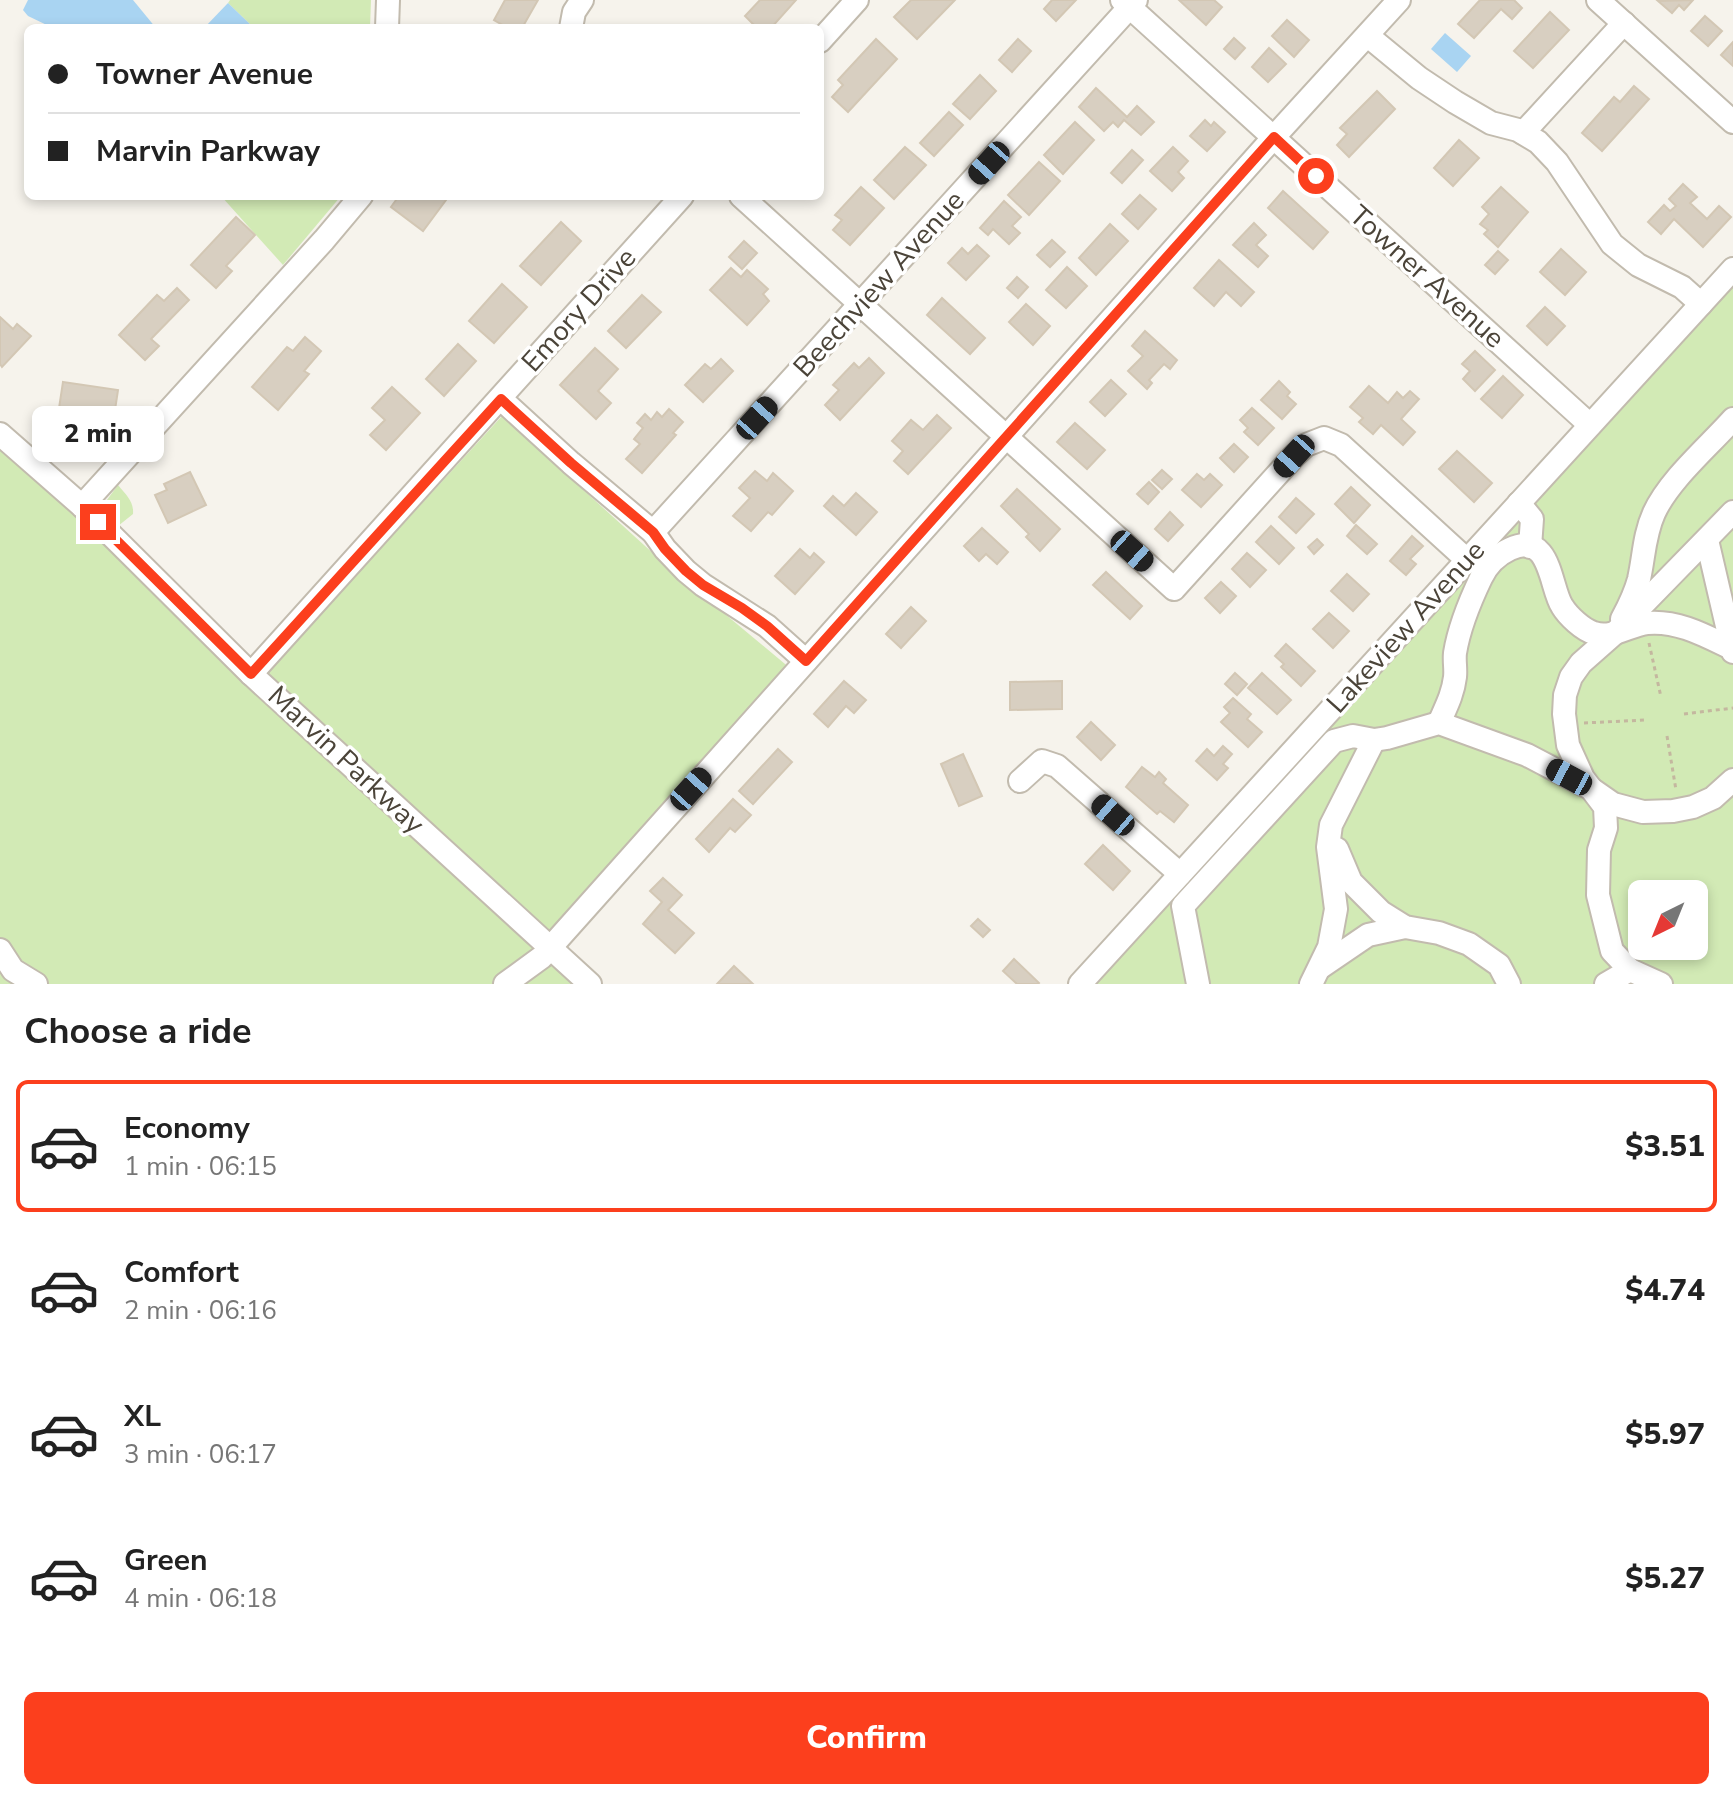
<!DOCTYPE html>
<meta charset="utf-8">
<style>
:root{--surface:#fff;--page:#f6f6f6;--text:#222;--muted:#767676;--line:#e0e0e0;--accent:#fc3f1d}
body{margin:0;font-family:"Nunito Sans",sans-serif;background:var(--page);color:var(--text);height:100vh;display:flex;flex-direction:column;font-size:30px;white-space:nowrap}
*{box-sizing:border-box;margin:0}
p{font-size:26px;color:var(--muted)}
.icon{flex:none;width:44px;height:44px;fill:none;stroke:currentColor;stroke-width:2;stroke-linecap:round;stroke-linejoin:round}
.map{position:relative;height:984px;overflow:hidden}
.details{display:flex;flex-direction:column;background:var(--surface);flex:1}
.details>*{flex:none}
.banner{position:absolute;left:24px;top:24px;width:800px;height:176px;border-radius:12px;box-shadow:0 4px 12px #0003;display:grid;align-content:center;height:176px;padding:0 24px;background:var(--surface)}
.needle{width:52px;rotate:223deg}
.controls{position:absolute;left:1628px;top:880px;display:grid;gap:16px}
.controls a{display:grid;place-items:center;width:80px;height:80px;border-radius:12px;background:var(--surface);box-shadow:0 4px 12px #0003;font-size:40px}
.end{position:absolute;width:36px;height:36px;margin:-18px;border:10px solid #fc3f1d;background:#fff;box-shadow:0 0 0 4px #fff}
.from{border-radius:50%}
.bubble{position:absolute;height:56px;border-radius:12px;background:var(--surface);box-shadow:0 4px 12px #0003;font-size:26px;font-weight:800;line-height:56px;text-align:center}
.car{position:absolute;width:24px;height:48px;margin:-24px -12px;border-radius:10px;box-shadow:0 0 6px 2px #0007;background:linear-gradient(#222 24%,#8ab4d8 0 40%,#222 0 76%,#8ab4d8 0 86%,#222 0)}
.banner b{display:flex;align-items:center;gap:28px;height:76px;font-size:30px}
.banner b+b{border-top:2px solid var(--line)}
.banner i{width:20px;height:20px;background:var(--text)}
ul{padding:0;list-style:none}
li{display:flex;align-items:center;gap:24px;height:132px;margin:0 16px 12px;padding:0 8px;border:4px solid transparent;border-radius:12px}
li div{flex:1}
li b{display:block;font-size:30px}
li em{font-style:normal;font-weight:800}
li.active{border-color:var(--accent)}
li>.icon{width:72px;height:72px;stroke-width:1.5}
h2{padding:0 24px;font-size:36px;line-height:96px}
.action{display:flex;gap:16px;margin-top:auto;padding:16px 24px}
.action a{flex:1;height:92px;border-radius:12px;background:var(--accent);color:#fff;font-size:32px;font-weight:800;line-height:92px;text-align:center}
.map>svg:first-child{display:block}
</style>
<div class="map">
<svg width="1733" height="984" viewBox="0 0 1733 984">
<rect width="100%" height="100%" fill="#f6f3ec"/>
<!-- green -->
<g fill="#d2eab5" fill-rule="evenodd">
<polygon points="230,0 371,0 370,28 254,28 228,3"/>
<polygon points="221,196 341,196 283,265"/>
<path d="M1733 276V984H1094ZM1642 894H1694V946H1642Z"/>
<polygon points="502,416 666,565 791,669 550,934 262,678"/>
<polygon points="0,450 70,511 575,984 0,984"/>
<path d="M118 485C126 495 134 501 133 514L118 526 105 513 104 504Z"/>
</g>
<!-- water -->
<g fill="#a9d4f2">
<polygon points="28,0 133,0 156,28 53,28 28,16 23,10"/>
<polygon points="228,3 254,28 204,28"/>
<polygon points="1445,33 1471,56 1457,72 1431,49"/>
</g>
<!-- building -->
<g fill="#d8cfc1" stroke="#d3c7b4" stroke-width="2">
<polygon points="505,0 538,0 522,28 508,28 494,20"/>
<polygon points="760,0 796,0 771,28 757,28 745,16"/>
<polygon points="911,0 955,0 917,39 894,17"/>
<polygon points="1052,0 1076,0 1056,21 1044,9"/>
<polygon points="1179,0 1214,0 1222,7 1206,25"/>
<polygon points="1480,0 1514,0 1522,8 1512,19 1501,9 1474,38 1458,24"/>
<polygon points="1693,0 1684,10 1679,5 1672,13 1658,1"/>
<polygon points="1550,12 1569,30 1533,68 1514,51"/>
<polygon points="1705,16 1722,31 1708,46 1691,31"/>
<polygon points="1287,20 1309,40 1294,57 1272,36"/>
<polygon points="1234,38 1245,48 1235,59 1224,49"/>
<polygon points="876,39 897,59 848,112 832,97 843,85 838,80"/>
<polygon points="1018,39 1031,51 1012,72 999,60"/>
<polygon points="1733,42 1733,66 1721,55"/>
<polygon points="1269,48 1286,64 1268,82 1252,67"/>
<polygon points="980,75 996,91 970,119 953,104"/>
<polygon points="1634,86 1649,99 1602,151 1582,133 1614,97 1620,102"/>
<polygon points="1096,88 1127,117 1137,106 1154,122 1141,135 1124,120 1118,127 1113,122 1104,131 1079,107"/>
<polygon points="1377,91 1395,109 1349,157 1337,145 1347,134 1340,128"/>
<polygon points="949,112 963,125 934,156 920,143"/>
<polygon points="1205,120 1211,126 1214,122 1225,132 1207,151 1190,136"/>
<polygon points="1075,122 1094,140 1063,174 1044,155"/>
<polygon points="1459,140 1479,158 1453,186 1434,168"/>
<polygon points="905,147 926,165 894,199 874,180"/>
<polygon points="1173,147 1188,161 1178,172 1184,178 1172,191 1150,171"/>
<polygon points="1132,150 1143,160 1122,183 1111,173"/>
<polygon points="1039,162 1060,181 1029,215 1008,195"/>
<polygon points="1683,184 1697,197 1690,203 1707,219 1719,206 1731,217 1703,247 1674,219 1661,234 1648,222 1664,205 1670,211 1676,206 1669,199"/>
<polygon points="861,187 884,208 850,245 833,230 842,220 835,215"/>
<polygon points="1501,187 1528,212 1498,247 1484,234 1488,230 1480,224 1489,214 1482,207"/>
<polygon points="1283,191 1328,232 1313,249 1268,208"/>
<polygon points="1140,195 1156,209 1138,229 1122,214"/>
<polygon points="399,196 440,196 446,200 423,231 391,207"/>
<polygon points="1004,201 1021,217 1012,226 1020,233 1009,244 993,229 988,235 980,228"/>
<polygon points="236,217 255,235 226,266 232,271 216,288 191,265"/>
<polygon points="561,222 581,241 541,285 520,266"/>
<polygon points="1254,223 1266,235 1256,245 1268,256 1258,267 1233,245"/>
<polygon points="1110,224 1128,241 1096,275 1079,258"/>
<polygon points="1052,240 1065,252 1050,267 1037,255"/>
<polygon points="744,241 757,253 742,269 729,257"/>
<polygon points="977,245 989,256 966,280 948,263 962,248 968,254"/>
<polygon points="1561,249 1586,272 1565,295 1540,272"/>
<polygon points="1498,251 1508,260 1495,274 1485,265"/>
<polygon points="1219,260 1254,292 1241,306 1226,292 1214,306 1194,288"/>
<polygon points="1067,267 1087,286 1066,308 1046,290"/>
<polygon points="731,268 741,277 747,270 768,289 763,294 769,301 747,325 710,290"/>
<polygon points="1017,277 1028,287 1018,298 1007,288"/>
<polygon points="502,284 527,307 494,343 469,321"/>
<polygon points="177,288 189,300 151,339 159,346 145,360 119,335 157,295 164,301"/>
<polygon points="642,295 661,312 626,348 608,331"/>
<polygon points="942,298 985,338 970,354 927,315"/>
<polygon points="1026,304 1050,326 1033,345 1009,322"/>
<polygon points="1545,307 1565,326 1547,345 1527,326"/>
<polygon points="0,317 13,329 17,324 31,336 2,367 0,364"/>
<polygon points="1145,331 1177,360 1170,369 1164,364 1149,380 1152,383 1147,389 1128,371 1143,356 1132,346"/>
<polygon points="305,337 321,351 304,371 309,374 278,410 252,387 287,347 293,351"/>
<polygon points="458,344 476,361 444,396 426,379"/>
<polygon points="595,348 618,369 598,391 611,403 596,419 560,385"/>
<polygon points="1475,351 1495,370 1475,391 1463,379 1470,371 1462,364"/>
<polygon points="869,358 884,373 840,420 825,405 839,390 833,385 854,363 859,368"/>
<polygon points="721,359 733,371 703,402 685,385 705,364 711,369"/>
<polygon points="1503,376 1523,395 1502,418 1481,399"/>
<polygon points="1111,380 1126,394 1105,416 1090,402"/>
<polygon points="1279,381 1290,392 1287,396 1296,404 1282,419 1261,400"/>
<polygon points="63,382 118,390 115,410 100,408 99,415 83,413 83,418 58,415"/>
<polygon points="1369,386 1388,403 1397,392 1403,398 1410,391 1419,399 1401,419 1415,432 1403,445 1381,425 1373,434 1359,422 1363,418 1350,407"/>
<polygon points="392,387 420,413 386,450 370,435 385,420 372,408"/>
<polygon points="1252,408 1274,428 1258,445 1244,432 1248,428 1240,420"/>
<polygon points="669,409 683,422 673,433 676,435 642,473 626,459 640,444 634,439 643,428 637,423 645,414 651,420 657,412 662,417"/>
<polygon points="937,415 951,428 908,474 894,461 903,451 892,441 911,420 923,430"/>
<polygon points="1075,423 1105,450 1087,469 1057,442"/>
<polygon points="1234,444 1248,457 1234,472 1220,458"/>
<polygon points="1457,451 1492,483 1474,502 1439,469"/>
<polygon points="1162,470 1172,479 1162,489 1152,480"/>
<polygon points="755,471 767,481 773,473 793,491 772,515 768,512 751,531 733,516 750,498 739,488"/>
<polygon points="190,472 206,505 168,523 155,495 167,490 164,484"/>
<polygon points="1197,474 1204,480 1210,474 1222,485 1201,507 1182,490"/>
<polygon points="1149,482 1159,492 1148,504 1137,494"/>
<polygon points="1351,487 1370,505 1354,523 1335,504"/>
<polygon points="1017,489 1060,529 1040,551 1026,537 1029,534 1001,506"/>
<polygon points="856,493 877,512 856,535 824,506 833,496 844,506"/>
<polygon points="1296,498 1314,514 1296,533 1279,517"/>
<polygon points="1170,512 1183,525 1168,541 1155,529"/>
<polygon points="1356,525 1377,544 1367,554 1347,536"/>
<polygon points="1271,526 1294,548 1279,564 1256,542"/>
<polygon points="982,528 1008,552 997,564 986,554 979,561 964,546"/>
<polygon points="1412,536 1423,546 1410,559 1416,564 1406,575 1390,561"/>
<polygon points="1317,539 1323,545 1314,554 1308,547"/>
<polygon points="800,549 810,558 814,553 824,562 795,594 775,576"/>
<polygon points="1247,553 1266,570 1250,587 1232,569"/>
<polygon points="1106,572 1142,606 1130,619 1093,585"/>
<polygon points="1347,574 1369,594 1353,611 1331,591"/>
<polygon points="1221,582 1236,596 1220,613 1205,598"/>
<polygon points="911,607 926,621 901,648 886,634"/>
<polygon points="1329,613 1349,631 1333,648 1313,629"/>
<polygon points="1286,644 1315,671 1301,686 1281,667 1284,664 1275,656"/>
<polygon points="1235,673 1247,684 1237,695 1225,684"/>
<polygon points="1262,673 1291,700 1277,714 1248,688"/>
<polygon points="844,681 866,700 854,713 846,706 828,727 814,714"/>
<polygon points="1062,681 1062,709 1010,710 1010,682"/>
<polygon points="1233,698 1251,714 1247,719 1262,732 1248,747 1221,722 1230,713 1224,707"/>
<polygon points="1091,722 1115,745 1101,760 1077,737"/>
<polygon points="1223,746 1232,754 1223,764 1228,768 1217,780 1196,761 1207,749 1214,756"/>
<polygon points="778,749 792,762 753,804 739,791"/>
<polygon points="963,754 982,796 959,806 941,764"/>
<polygon points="1142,767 1155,777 1159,772 1166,779 1163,783 1188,805 1174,822 1160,811 1157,814 1126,787"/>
<polygon points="733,799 751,815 735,832 730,828 709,852 696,839"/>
<polygon points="1103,845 1130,871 1113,890 1085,864"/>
<polygon points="663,878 682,895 668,910 694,933 675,953 643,924 662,902 650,891"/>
<polygon points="978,919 990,930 983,937 971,926"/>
<polygon points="1014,959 1039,983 1038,984 1017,984 1003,971"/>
<polygon points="734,966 753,984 717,984"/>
</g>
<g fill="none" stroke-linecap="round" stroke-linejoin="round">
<defs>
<g id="minor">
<polyline points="1122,0 1590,425"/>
<polyline points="1598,0 1733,122"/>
<polyline points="387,28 388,0"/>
<polyline points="571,28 574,12 582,0"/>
<polyline points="1368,36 1419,78 1455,102 1491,123 1518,130 1538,142 1557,162 1612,244 1638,265 1682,287 1701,304"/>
<polyline points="820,41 857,0"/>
<polyline points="1523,133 1624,23"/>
<polyline points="741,196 1174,589 1294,456 1306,445 1324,438 1341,445 1467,560"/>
<polyline points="501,399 571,463 653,532 665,549 686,571 703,585 767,626 806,661"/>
<polyline points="0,434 82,506 251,674 590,984"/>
<polyline points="1519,503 1532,519 1530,547"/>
<polyline points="82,506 324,240 361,196"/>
<polyline points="653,532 1136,0"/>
<polyline points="1707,540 1733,652"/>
<path d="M1622 619C1629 606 1635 594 1639 579 1644 557 1644 535 1654 513 1669 480 1708 447 1733 419"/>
<polyline points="251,674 682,196"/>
<path d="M1439 723C1446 707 1453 694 1455 677 1456 669 1454 661 1455 653 1459 628 1470 601 1481 578 1487 565 1497 555 1510 549 1551 530 1550 588 1562 606 1568 616 1583 630 1594 633 1612 639 1630 625 1647 623 1678 620 1706 636 1733 649"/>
<polyline points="1020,781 1042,761 1057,766 1180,874"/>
<polyline points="1337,849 1351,882 1381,912 1405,927 1439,933 1469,944 1499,965 1509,984"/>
<polyline points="0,950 13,970 36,984"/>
<polyline points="1321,967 1368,935 1405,927"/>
<polyline points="505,984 542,957 1274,137 1399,0"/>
<polyline points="1080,984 1733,269"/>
<polyline points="1198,984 1183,906 1334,741 1353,736 1374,740 1387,738 1439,723 1527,755 1590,788 1613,804 1643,812 1673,811 1693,807 1713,798 1733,780"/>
<polyline points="1311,984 1329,947 1336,909 1328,847 1331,825 1374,740"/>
<polyline points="1606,984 1630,970"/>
<polyline points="1661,984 1630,970 1612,951 1598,895 1599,850 1606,828 1605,807 1583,778 1568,745 1564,714 1565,695 1571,677 1581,663 1615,633 1733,512"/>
</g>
</defs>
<!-- minor casing -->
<use href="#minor" stroke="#c2bbae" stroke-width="26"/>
<!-- path -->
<g stroke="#c4b79f" stroke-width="3" stroke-dasharray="4 4" stroke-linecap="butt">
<polyline points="1649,643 1661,697"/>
<polyline points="1684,714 1733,708"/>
<polyline points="1584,723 1645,720"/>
<polyline points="1667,736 1676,790"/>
</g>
<!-- minor -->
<use href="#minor" stroke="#fff" stroke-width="22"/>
</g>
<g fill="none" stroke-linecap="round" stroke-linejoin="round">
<!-- route -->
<polyline stroke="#fc3f1d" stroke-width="10" points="98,522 251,674 501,399 571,463 653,532 665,549 686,571 703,585 742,608 767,626 806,661 1274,137 1316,176"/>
</g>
<g text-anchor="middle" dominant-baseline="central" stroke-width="7" stroke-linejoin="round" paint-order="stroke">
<!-- street labels -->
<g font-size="28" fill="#4b4439" stroke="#fff">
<text transform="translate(1427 277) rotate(42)">Towner Avenue</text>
<text transform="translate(879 284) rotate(-48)">Beechview Avenue</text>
<text transform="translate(579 310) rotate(-48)">Emory Drive</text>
<text transform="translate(1406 627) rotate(-48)">Lakeview Avenue</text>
<text transform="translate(346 760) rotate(43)">Marvin Parkway</text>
</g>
</g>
</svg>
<div class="controls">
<a><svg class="needle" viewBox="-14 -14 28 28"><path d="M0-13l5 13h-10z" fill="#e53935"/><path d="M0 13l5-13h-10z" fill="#767676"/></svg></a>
</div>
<i class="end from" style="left:1316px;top:176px"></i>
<i class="end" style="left:98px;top:522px"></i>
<div class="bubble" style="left:32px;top:406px;width:132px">2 min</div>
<i class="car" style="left:989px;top:163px;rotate:222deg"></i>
<i class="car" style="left:757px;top:418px;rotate:42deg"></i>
<i class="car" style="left:1294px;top:456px;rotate:222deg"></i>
<i class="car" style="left:1132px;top:551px;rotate:132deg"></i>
<i class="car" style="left:1569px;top:777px;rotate:298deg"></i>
<i class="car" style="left:691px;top:789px;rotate:42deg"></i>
<i class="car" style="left:1113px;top:815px;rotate:311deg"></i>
<div class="banner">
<b><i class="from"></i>Towner Avenue</b>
<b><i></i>Marvin Parkway</b>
</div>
</div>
<section class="details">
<h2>Choose a ride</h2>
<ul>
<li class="active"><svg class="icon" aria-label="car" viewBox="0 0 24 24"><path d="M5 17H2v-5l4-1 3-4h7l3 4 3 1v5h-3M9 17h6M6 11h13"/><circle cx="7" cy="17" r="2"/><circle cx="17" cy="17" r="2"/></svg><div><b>Economy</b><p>1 min · 06:15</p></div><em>$3.51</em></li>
<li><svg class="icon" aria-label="car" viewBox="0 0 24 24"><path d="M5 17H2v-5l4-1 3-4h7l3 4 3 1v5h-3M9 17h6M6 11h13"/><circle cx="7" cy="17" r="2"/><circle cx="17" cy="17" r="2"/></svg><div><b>Comfort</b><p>2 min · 06:16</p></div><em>$4.74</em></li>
<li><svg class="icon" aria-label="car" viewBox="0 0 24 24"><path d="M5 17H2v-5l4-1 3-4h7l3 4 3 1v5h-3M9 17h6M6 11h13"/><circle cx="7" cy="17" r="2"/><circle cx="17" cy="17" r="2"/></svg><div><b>XL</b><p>3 min · 06:17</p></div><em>$5.97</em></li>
<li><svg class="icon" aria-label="car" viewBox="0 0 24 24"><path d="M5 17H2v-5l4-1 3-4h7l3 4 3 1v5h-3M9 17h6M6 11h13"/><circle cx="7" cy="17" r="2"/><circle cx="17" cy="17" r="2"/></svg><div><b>Green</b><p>4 min · 06:18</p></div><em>$5.27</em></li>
</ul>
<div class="action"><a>Confirm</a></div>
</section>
